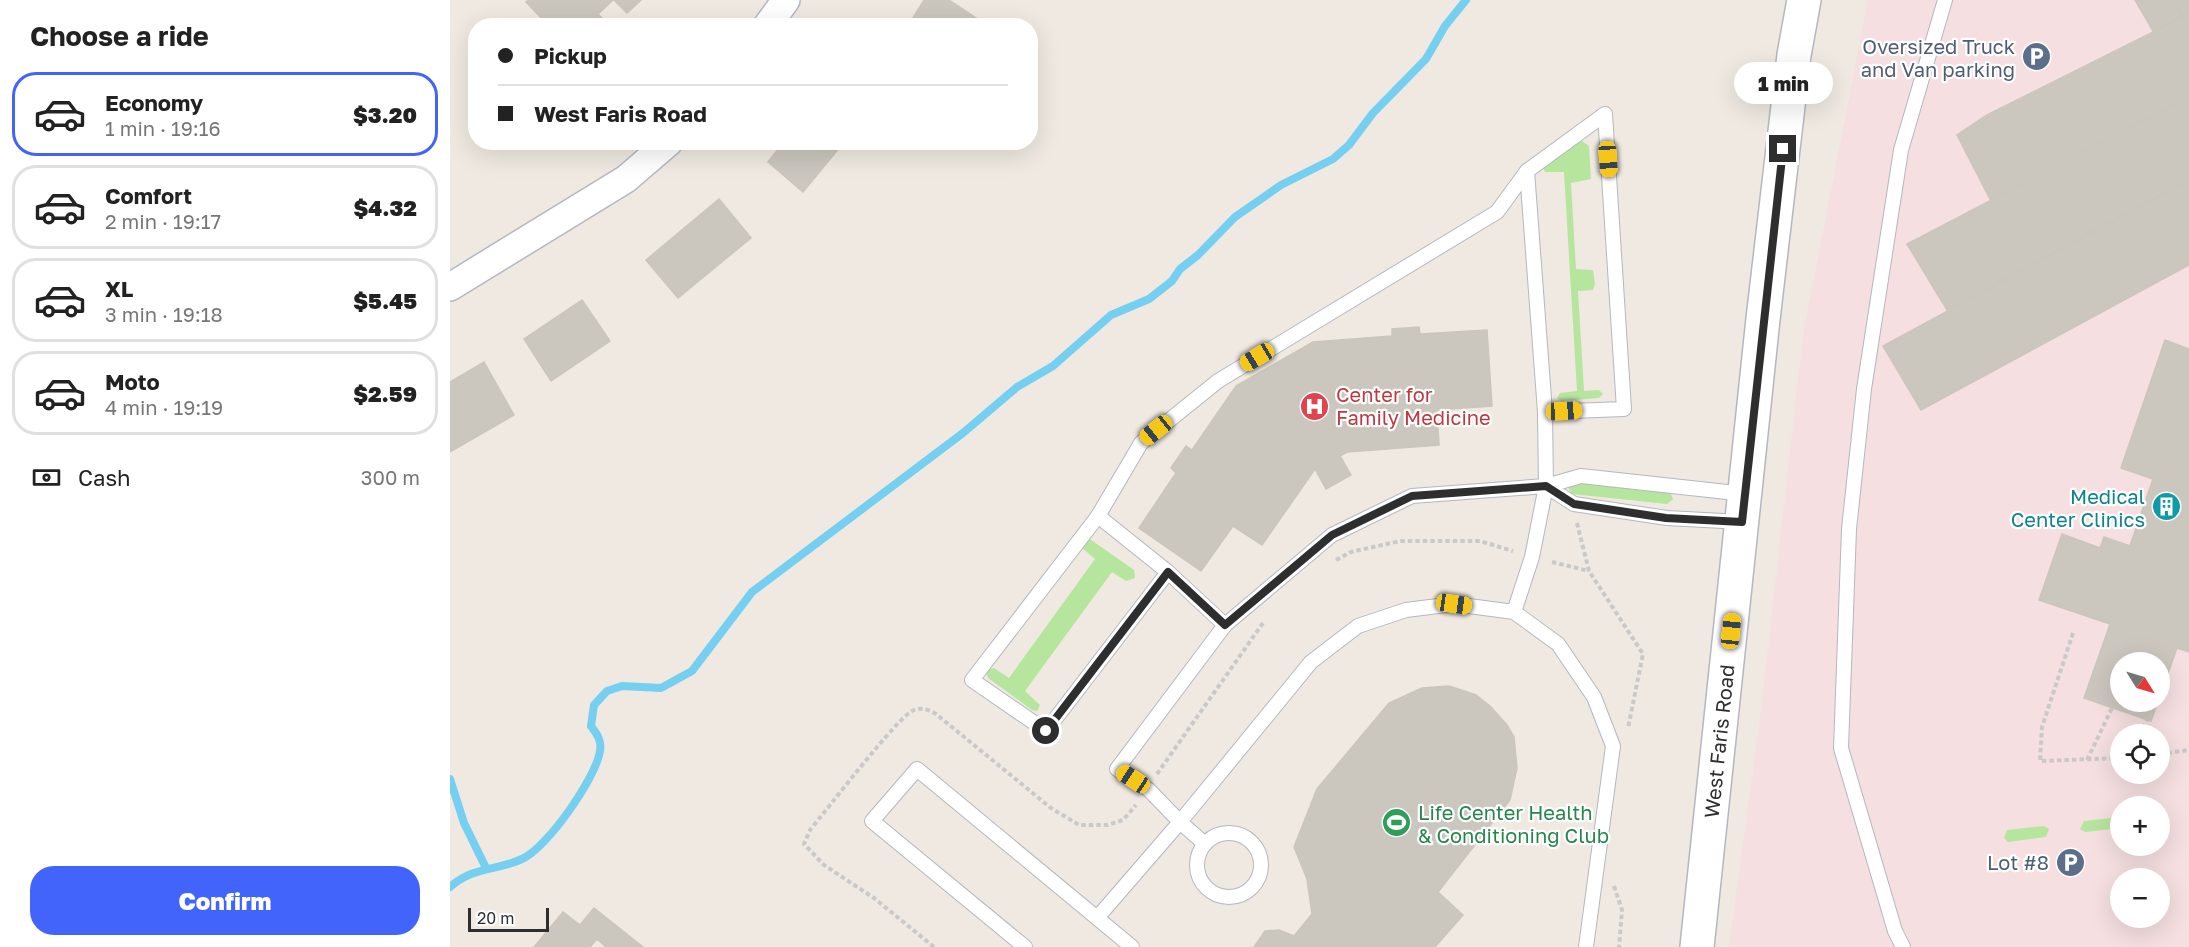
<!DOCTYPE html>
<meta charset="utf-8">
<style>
:root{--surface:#fff;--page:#f6f6f6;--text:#222;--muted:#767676;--line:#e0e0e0;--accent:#4264fb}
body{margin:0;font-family:"Golos Text",sans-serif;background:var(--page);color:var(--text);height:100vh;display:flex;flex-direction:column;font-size:22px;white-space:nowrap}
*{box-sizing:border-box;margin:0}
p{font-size:20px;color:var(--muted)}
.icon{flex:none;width:33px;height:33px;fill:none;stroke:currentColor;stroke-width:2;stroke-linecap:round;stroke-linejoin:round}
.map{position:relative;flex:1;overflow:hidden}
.details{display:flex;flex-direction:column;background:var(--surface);width:450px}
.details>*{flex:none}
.guide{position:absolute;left:18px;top:18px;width:570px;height:132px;border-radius:24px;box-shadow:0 6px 24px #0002;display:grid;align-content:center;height:132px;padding:0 30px;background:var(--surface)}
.needle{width:39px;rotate:127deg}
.buttons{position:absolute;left:1660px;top:652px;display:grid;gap:12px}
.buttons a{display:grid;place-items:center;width:60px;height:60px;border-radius:50%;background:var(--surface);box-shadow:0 6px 24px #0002;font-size:30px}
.scale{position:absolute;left:18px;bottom:15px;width:81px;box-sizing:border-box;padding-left:6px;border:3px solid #2e2e2e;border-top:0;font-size:16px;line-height:21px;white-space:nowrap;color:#2e2e2e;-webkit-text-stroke:4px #fff;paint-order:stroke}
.end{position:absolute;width:27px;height:27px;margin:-14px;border:8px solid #2e2e2e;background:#fff;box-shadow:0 0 0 3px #fff}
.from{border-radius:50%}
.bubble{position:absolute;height:42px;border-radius:21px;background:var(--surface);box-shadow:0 6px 24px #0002;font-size:20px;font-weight:800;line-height:42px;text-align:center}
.car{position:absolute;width:18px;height:36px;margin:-18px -9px;border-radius:8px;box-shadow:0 0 4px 2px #0007;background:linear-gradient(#f5c518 24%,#345 0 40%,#f5c518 0 76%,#345 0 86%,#f5c518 0)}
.guide b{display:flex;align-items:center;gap:21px;height:57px;font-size:22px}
.guide b+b{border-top:2px solid var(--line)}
.guide i{width:15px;height:15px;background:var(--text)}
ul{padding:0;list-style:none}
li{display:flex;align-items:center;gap:18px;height:84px;margin:0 12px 9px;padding:0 18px;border:3px solid var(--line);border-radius:24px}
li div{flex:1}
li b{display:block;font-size:22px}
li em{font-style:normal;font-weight:800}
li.selected{border-color:var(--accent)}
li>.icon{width:54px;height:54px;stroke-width:1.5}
h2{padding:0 30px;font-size:27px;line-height:72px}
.pay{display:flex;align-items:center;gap:15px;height:66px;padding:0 30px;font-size:22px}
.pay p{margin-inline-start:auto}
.primary-button{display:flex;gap:12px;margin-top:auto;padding:12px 30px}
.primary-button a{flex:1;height:69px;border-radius:24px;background:var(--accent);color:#fff;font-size:24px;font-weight:800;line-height:69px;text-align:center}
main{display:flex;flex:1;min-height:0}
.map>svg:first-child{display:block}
</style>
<main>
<section class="details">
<h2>Choose a ride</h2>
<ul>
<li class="selected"><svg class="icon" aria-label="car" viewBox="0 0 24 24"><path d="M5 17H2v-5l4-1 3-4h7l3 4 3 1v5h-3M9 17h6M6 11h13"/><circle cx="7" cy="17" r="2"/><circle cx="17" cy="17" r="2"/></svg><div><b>Economy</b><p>1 min · 19:16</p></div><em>$3.20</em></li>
<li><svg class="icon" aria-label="car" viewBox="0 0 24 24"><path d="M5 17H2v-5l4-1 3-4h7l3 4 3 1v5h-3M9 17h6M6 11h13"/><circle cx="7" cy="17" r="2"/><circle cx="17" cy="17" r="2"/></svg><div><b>Comfort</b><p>2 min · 19:17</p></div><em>$4.32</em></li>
<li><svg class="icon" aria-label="car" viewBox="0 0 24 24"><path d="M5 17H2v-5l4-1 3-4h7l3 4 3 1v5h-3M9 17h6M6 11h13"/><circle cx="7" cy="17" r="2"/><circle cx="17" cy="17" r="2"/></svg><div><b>XL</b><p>3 min · 19:18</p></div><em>$5.45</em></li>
<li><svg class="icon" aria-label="car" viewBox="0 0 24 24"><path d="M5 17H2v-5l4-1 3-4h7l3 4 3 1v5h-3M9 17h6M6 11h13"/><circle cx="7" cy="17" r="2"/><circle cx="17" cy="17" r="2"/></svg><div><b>Moto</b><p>4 min · 19:19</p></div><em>$2.59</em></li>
</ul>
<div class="pay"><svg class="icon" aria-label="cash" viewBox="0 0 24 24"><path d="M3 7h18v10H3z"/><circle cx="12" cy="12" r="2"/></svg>Cash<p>300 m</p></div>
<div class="primary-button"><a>Confirm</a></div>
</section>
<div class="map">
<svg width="1739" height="947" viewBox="0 0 1739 947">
<rect width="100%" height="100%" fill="#efe9e1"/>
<!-- medical -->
<path fill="#f5dfe0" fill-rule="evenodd" d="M1418 0H1739V947H1279L1311 711 1353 335ZM1671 663H1710V702H1671ZM1671 735H1710V774H1671ZM1671 807H1710V846H1671ZM1671 879H1710V918H1671Z"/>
<!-- green -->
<g fill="#b6e59e">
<polygon points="1132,141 1139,146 1141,179 1121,183 1126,269 1143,270 1145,284 1143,290 1128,291 1134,391 1149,390 1153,394 1149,398 1111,401 1107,398 1110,393 1127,391 1114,172 1095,172 1093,168 1094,163"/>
<polygon points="1124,481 1220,492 1223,499 1217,504 1122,494 1117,486"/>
<polygon points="637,537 684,570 685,578 676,581 662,572 575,691 590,705 587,711 582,710 538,678 536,671 544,668 559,678 645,559 631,547"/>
<polygon points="1671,817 1671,828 1635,832 1630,829 1634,821"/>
<polygon points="1594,826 1599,829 1596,837 1558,842 1554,838 1557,830"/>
</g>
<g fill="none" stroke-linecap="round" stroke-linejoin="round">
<!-- stream -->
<g stroke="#75cff0" stroke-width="8">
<polyline points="0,779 14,823 36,868"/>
<path d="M0 887C24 866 46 871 72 859 97 848 146 778 150 751 152 741 147 734 141 726L144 705 157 691 172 686 211 688 242 671 302 592 513 433 567 387 603 366 661 315 699 299 722 281 730 269 748 255 785 217 831 185 883 159 899 145 923 113 976 59 995 26 1016 0"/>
</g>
</g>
<!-- building -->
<g fill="#cbc7bf" stroke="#cbc5ba" stroke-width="1.5">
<polygon points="78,0 163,0 148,14 160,26 99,26 76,2"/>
<polygon points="164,0 191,0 177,13"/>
<polygon points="474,0 499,0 526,18 521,26 458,26"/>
<polygon points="1685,0 1723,0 1733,17 1703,31"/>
<polygon points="1723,0 1739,0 1739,29 1733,17"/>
<polygon points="1733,17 1739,29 1739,97 1541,201 1507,135 1537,115"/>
<polygon points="1739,97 1739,180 1497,310 1457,244"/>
<polygon points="334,142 394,142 353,192 318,162"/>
<polygon points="1739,180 1739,265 1471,410 1433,346"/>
<polygon points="269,199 301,238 228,298 196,260"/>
<polygon points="132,300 160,341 101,381 74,339"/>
<polygon points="969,327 970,334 1037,330 1042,406 987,410 989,445 897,452 890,456 901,475 876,489 865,469 812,545 783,526 751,571 689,528 726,473 721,468 736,446 742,450 786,386 863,342 942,336 942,329"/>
<polygon points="1715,340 1739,349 1739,652 1727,648 1710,696 1710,663 1671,663 1671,702 1708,702 1701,721 1634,698 1660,624 1589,600 1612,534 1650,548 1654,537 1680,546 1703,479 1671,468"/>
<polygon points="34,362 64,415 0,452 0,382"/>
<polygon points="999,686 1026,695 1040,706 1057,725 1064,737 1067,768 1060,800 988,892 1013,915 985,947 804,947 815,931 829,930 844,936 862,914 857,879 844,847 867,789 939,703 972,688"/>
<polygon points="144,908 193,947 156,947 147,939 140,947 84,947 113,912 130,925"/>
</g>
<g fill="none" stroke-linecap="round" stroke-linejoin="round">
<defs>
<g id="service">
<polyline points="1096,486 1124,504 1217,518 1292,522"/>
<polyline points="648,516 718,572 775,625"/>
<polyline points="718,572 596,731 522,680 648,516 691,443 768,381 1047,212 1077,171"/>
<polyline points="1064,612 1082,557 1096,486 1095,412 1077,171 1155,114 1174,409 1095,412"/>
<circle cx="779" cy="865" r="32"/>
<polyline points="647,918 730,822 755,844"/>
<polyline points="575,947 422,821 467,769 682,947"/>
<polyline points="1136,947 1163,746 1144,697 1108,644 1064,612 1004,604 956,610 908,626 861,662 730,822 699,790 667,769 775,625 882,535 962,496 1096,486 1131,476 1295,494"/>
<polyline points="1453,947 1445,931 1391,748 1399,529 1414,389 1451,150 1495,0"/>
</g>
<g id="minor">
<polyline points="317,26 336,0"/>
<polyline points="0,287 176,179 219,142"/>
</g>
<g id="secondary">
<path id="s1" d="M1247 947 1313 319 1344 55 1354 0"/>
</g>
</defs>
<!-- service casing -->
<use href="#service" stroke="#b4b7c1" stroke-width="16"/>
<!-- minor casing -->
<use href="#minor" stroke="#b4b7c1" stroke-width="30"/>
<!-- secondary casing -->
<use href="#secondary" stroke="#b4b7c1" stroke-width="36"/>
<!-- path -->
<g stroke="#c9c9c9" stroke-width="4" stroke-dasharray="4.5 3" stroke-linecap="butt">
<polyline points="1127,523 1139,571 1193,654 1178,728"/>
<polyline points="886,560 901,552 950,541 1030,541 1063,551"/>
<polyline points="1102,562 1139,571"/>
<polyline points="1623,633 1592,727 1590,761 1671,758"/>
<polyline points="1690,735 1697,720"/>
<polyline points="1710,754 1739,750"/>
<polyline points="1637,760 1662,708"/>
<polyline points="707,774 813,623"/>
<polyline points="1164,886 1172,910 1169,947"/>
<path d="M484 947 424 898 374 865 354 844 360 830C376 811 448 716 464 710 472 707 479 710 486 714L601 808 629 825H658L673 820 686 805"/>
</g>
<!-- service -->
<use href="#service" stroke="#fff" stroke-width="14"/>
<!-- minor -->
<use href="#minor" stroke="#fff" stroke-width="27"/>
<!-- secondary -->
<use href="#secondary" stroke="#fff" stroke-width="33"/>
</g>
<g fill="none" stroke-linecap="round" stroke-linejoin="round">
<!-- route -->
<polyline stroke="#2e2e2e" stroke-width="8" points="596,731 718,572 775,625 882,535 962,496 1096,486 1124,504 1216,518 1292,522 1333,149"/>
</g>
<!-- icons -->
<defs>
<symbol id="parking-disc" viewBox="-11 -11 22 22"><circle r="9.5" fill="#5c6f8a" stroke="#fff"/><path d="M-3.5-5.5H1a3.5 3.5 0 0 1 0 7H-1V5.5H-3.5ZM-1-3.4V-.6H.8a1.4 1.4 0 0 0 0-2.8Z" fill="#fff"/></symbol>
<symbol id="hospital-disc" viewBox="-11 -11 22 22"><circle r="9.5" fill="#e0444e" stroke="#fff"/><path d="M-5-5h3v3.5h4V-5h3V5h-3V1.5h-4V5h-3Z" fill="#fff"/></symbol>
<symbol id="building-disc" viewBox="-11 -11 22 22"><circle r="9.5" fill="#0f9aa8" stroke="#fff"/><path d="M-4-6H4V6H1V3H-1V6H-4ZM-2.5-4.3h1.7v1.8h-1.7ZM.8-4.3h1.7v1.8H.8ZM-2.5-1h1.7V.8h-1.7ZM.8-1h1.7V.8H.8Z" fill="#fff"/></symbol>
<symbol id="stadium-disc" viewBox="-11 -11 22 22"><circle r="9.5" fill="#2e9e5b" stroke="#fff"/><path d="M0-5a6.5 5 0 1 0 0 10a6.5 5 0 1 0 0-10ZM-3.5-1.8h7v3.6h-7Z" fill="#fff"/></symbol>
</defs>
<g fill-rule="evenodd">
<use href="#parking-disc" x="1570" y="40" width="33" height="33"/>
<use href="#hospital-disc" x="848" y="390" width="33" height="33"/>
<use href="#building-disc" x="1700" y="490" width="33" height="33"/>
<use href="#stadium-disc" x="930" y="806" width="33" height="33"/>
<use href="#parking-disc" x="1604" y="846" width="33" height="33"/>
</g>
<g text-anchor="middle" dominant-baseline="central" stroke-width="4.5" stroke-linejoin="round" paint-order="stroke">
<!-- service labels -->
<g font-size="20" fill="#4e5e75" stroke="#fff" text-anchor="end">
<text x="1565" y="46">Oversized Truck<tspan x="1565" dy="23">and Van parking</tspan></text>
<text x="1599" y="862">Lot #8</text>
</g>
<!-- health labels -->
<g font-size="20" fill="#be3a42" stroke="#fff" text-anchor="start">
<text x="886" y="394">Center for<tspan x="886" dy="23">Family Medicine</tspan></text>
</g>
<!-- culture labels -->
<g font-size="20" fill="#0d838f" stroke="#fff" text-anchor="end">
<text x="1695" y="496">Medical<tspan x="1695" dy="23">Center Clinics</tspan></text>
</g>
<!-- street labels -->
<g font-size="20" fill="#2e2e2e" stroke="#fff">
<text stroke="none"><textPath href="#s1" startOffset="207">West Faris Road</textPath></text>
</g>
<!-- leisure labels -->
<g font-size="20" fill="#27864d" stroke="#fff" text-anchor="start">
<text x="968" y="812">Life Center Health<tspan x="968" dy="23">&amp; Conditioning Club</tspan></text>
</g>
</g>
</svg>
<div class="buttons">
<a><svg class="needle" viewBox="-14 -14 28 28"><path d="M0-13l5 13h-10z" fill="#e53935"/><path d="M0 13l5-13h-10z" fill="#767676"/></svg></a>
<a><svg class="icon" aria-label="locate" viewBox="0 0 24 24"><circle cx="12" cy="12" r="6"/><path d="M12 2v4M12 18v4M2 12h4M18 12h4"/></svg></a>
<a>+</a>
<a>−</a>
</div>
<div class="scale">20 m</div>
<i class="end from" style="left:596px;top:731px"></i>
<i class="end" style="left:1333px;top:149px"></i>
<div class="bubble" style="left:1284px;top:62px;width:99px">1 min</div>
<i class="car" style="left:1158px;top:159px;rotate:176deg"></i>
<i class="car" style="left:807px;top:357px;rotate:239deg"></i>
<i class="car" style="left:1114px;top:411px;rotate:87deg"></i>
<i class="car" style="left:706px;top:430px;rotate:231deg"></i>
<i class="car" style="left:1004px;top:604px;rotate:98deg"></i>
<i class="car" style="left:1281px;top:631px;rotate:6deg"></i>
<i class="car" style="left:683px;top:779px;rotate:303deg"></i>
<div class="guide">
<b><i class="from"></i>Pickup</b>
<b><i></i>West Faris Road</b>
</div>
</div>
</main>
